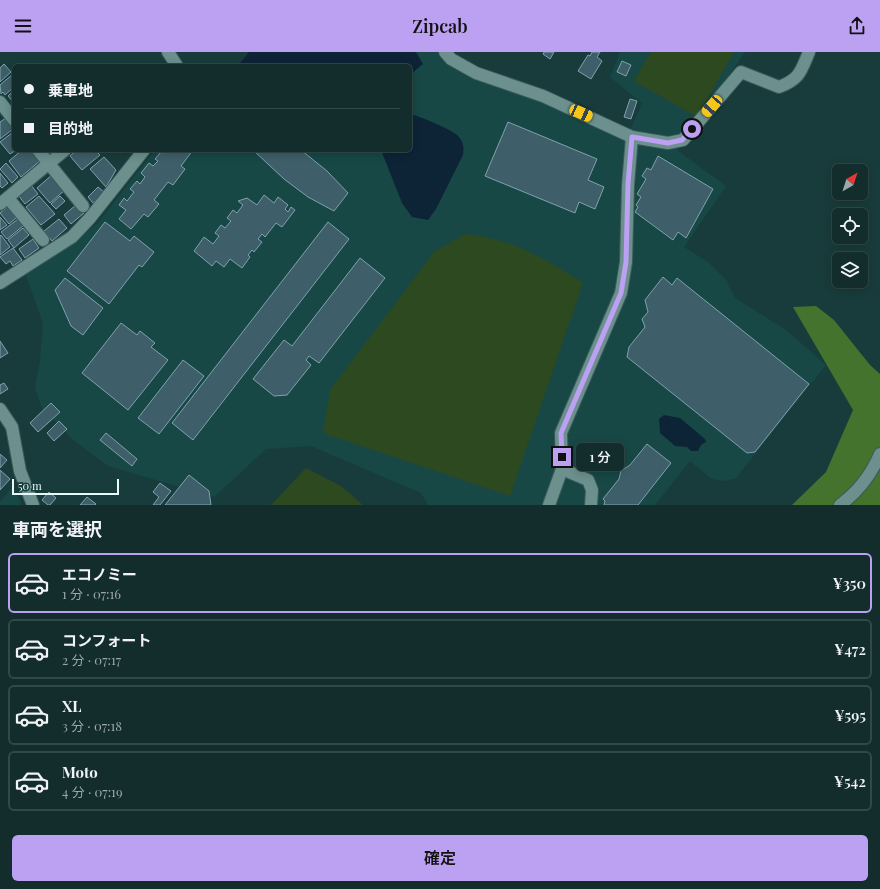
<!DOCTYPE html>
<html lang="ja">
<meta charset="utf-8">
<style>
:root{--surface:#122d2c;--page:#1b3534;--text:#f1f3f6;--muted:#9ca8a9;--line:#314948;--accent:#bca0f2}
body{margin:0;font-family:"Playfair Display","Noto Sans JP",serif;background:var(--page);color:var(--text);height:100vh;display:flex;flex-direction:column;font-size:15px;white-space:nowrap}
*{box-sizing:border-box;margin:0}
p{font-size:13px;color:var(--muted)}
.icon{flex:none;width:22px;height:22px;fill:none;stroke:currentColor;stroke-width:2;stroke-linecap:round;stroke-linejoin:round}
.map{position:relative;height:453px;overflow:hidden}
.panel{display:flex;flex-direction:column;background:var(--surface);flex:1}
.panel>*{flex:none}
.top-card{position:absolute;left:12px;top:12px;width:400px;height:88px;border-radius:6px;box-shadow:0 2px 10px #0003,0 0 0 1px var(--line);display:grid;align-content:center;height:88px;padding:0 12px;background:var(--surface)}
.needle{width:26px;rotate:39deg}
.tools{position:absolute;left:832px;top:112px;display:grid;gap:8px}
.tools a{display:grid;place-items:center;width:36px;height:36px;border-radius:6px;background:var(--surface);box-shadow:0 2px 10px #0003,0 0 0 1px var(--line);font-size:20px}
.scale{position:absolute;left:12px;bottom:10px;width:107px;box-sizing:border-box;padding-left:4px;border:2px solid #e6faf8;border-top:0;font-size:11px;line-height:14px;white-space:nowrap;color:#e6faf8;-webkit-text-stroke:3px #183c3b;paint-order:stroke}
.end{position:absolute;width:18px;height:18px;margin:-9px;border:5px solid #bca0f2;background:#111;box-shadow:0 0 0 2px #111}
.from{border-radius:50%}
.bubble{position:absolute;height:28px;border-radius:6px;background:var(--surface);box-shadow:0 2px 10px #0003,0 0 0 1px var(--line);font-size:13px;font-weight:600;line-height:28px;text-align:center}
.car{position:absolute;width:12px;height:24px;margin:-12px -6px;border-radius:5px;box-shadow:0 0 3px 1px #0007;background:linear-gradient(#f5c518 24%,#345 0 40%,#f5c518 0 76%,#345 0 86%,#f5c518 0)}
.top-card b{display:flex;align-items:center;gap:14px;height:38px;font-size:15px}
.top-card b+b{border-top:1px solid var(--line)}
.top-card i{width:10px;height:10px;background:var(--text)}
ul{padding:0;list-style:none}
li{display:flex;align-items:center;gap:12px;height:60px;margin:0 8px 6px;padding:0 4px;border:2px solid var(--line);border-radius:6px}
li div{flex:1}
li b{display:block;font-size:15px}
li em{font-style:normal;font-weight:600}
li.selected{border-color:var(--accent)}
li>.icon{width:36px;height:36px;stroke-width:1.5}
h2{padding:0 12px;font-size:18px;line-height:48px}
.cta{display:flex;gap:8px;margin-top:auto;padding:8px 12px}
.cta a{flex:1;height:46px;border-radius:6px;background:var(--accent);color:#111;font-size:16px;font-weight:600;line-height:46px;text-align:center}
header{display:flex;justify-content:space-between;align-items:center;height:52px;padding:0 12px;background:var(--accent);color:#111;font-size:18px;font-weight:600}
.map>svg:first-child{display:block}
</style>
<header><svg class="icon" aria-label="menu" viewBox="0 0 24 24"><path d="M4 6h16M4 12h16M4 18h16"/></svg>Zipcab<svg class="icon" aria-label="share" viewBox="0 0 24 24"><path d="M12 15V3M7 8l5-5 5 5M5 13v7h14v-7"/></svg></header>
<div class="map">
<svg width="880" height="453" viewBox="0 0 880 453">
<rect width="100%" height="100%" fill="#183c3b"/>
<!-- built -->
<g fill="#174846">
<polygon points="255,0 438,0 449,11 473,26 540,50 626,88 642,51 610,25 620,0 745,0 677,98 726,134 684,195 708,210 726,228 735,246 786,278 826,313 735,427 722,429 712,427 690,409 655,453 428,453 421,441 311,394 266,397 214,445 108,414 72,387 42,356 35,336 40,309 43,272 25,220 97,172 155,98 410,98 410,14 238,14 246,11"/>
<polygon points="13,435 22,453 0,453 0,450"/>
</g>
<!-- green -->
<g fill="#2d4920">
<polygon points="651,0 734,0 697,65 634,29"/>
<path d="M465 182C511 186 546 207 583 231L510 444 323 381 330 338 434 200Z"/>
<polygon points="306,416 341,434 363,453 271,453"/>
</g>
<!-- forest -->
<polygon fill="#43732c" points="816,254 834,268 870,313 880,322 880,453 792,453 826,420 853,358 793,255"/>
<!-- water -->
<g fill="#0d2437">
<polygon points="249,0 416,0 423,12 410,23 410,14 238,14"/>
<path d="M410 62C419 64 454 78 459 85 464 91 464 96 463 103L436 157 428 168 412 165 402 151 381 98H410Z"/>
<polygon points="664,363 680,366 705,387 706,390 701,393 698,399 691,399 687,395 675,394 660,381 659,367"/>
</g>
<!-- building -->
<g fill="#3e5f69" stroke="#7fa2ad">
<polygon points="544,0 554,0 550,7 543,2"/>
<polygon points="592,0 600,0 597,5 602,9 591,27 578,19 588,3 590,4"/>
<polygon points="622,9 631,13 626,24 617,20"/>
<polygon points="4,12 11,20 0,30 0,16"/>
<polygon points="13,22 14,35 5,43 3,40 1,42 0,33"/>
<polygon points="14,38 14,49 13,50 8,44"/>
<polygon points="630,47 637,49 631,67 624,65"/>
<polygon points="6,66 13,77 0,87 0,70"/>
<polygon points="508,70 597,107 588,128 604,135 595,157 579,150 575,161 485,124"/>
<polygon points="13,80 14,98 16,98 10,102 0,90"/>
<polygon points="22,98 33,98 41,108 21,125 9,109"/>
<polygon points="77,98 95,98 100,103 82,118 70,104"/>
<polygon points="166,98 193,98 181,114 185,117 173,133 168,130 154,148 159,152 148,165 144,162 131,177 119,167 126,158 119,153 124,146 127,149 134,140 130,137 137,129 140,132 145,125 141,121 149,111 153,114 158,109 155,107 161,100 163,101"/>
<polygon points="253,98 301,98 327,119 348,141 334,159 308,145 284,127"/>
<polygon points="658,104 713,137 686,186 678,180 673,188 635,160 638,155 636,153 641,145 637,142 646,127 642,124 647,116 651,118"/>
<polygon points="104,105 116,118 106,135 90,117"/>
<polygon points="6,111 18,125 12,131 0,117"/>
<polygon points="0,121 8,131 2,136 0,134"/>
<polygon points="53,122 66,137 50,151 37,136"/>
<polygon points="31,133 38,142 25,152 18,143"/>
<polygon points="98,135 104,140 93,151 88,145"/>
<polygon points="264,143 274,151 278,145 288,153 285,157 288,160 291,155 295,158 282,175 276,171 265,185 262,182 258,187 262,190 254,200 252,198 248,203 250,205 242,216 230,207 224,215 216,209 212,214 194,199 204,185 213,192 219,184 215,181 221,173 225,176 231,169 227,166 233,158 237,161 243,153 238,149 247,146 257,153"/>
<polygon points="39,144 55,162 41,173 26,155"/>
<polygon points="60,144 65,149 56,157 51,152"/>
<polygon points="76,153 84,161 71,172 64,163"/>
<polygon points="8,154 16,166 9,172 0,161"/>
<polygon points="0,165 7,173 0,178"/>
<polygon points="18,167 23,174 7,187 1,180"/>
<polygon points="59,167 67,176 52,189 44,179"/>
<polygon points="105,170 130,189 134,184 154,200 142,215 139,213 109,252 67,219"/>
<polygon points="328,170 349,187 193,388 172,371"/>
<polygon points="23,176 29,183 14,196 8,188"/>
<polygon points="1,183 10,195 0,203 0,184"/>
<polygon points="33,187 39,196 25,206 19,197"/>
<polygon points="13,196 22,208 13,214 10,209 6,212 0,205"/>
<polygon points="360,206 385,226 319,311 309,304 306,308 311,313 287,343 274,344 253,327 284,288 292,294"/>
<polygon points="663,225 672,233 677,226 809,332 755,400 747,401 627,305 629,295 645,275 642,267 648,260 645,248"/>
<polygon points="65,226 103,256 83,283 71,274 55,238"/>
<polygon points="121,271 137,283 140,279 155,291 151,295 168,308 128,358 82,321"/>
<polygon points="0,289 8,301 0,306"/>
<polygon points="183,308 204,324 159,382 138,366"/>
<polygon points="4,331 8,337 0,342 0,333"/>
<polygon points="51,351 60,360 38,380 30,371"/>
<polygon points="59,369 67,377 54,389 47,381"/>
<polygon points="106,381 137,407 132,414 100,388"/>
<polygon points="647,392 671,411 638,453 604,453 605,449 603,447 619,427 621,419 630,413"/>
<polygon points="0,402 7,408 0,416"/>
<polygon points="0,418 10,427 0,438"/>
<polygon points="189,423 209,439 211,453 165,453"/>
<polygon points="160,431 171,439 160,453 153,453 159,445 153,440"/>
<polygon points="49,440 56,446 50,453 48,453 42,448"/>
<polygon points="87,445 96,452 95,453 80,453"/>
</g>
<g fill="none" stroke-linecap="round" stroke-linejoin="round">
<defs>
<g id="minor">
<polyline points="168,0 177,14"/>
<path d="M445 0 451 7 476 21 543 44 632 85 668 91 683 88 741 20 779 35C800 27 801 19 809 0"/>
<polyline points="0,50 14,68"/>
<polyline points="38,98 83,154"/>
<polyline points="8,146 43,188"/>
<polyline points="0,152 65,98"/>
<polyline points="0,231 72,185 90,166 144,98"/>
<polyline points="0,357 12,375 20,419 33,453"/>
<polyline points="562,417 588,428 592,438 591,453"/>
<polyline points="549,453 562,417 561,381 621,241 626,210 628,133 632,85"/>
<path d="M840 453C859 439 871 423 880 402"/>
</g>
</defs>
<!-- minor casing -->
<use href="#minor" stroke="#3c5b5a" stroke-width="14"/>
<!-- minor -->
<use href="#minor" stroke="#6b908e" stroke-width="12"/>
</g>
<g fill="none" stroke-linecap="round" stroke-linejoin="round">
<!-- route -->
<polyline stroke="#bca0f2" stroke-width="5" points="562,405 561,381 621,241 626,210 628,132 632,85 668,91 682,88 692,77"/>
</g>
</svg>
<div class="tools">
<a><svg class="needle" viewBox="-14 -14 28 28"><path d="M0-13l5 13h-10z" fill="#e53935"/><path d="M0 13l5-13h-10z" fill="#9ca8a9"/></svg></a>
<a><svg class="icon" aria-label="locate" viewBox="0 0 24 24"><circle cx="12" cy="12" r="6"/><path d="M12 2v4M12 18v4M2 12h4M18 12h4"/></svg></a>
<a><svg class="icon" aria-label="layers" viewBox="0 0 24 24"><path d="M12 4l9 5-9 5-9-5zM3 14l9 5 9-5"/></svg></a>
</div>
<div class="scale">50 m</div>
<i class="end from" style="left:692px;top:77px"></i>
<i class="end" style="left:562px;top:405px"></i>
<div class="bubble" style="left:576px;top:391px;width:48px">1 分</div>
<i class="car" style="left:712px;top:54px;rotate:221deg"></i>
<i class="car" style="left:581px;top:61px;rotate:114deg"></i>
<div class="top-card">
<b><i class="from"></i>乗車地</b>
<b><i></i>目的地</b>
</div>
</div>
<section class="panel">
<h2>車両を選択</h2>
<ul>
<li class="selected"><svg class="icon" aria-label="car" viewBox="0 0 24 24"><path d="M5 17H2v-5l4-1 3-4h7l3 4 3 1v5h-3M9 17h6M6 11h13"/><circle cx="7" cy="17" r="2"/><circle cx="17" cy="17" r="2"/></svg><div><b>エコノミー</b><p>1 分 · 07:16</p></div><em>¥350</em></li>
<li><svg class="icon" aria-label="car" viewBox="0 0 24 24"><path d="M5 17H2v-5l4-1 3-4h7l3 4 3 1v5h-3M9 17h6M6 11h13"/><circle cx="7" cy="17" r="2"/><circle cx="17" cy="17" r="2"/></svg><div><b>コンフォート</b><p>2 分 · 07:17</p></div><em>¥472</em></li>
<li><svg class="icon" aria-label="car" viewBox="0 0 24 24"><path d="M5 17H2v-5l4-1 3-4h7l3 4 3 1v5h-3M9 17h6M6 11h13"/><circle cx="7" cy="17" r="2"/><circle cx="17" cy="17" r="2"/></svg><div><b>XL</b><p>3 分 · 07:18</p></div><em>¥595</em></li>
<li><svg class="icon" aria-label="car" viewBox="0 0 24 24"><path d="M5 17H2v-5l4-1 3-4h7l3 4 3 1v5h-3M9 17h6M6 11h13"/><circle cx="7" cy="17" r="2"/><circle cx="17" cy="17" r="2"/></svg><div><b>Moto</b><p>4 分 · 07:19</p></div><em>¥542</em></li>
</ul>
<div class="cta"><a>確定</a></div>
</section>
